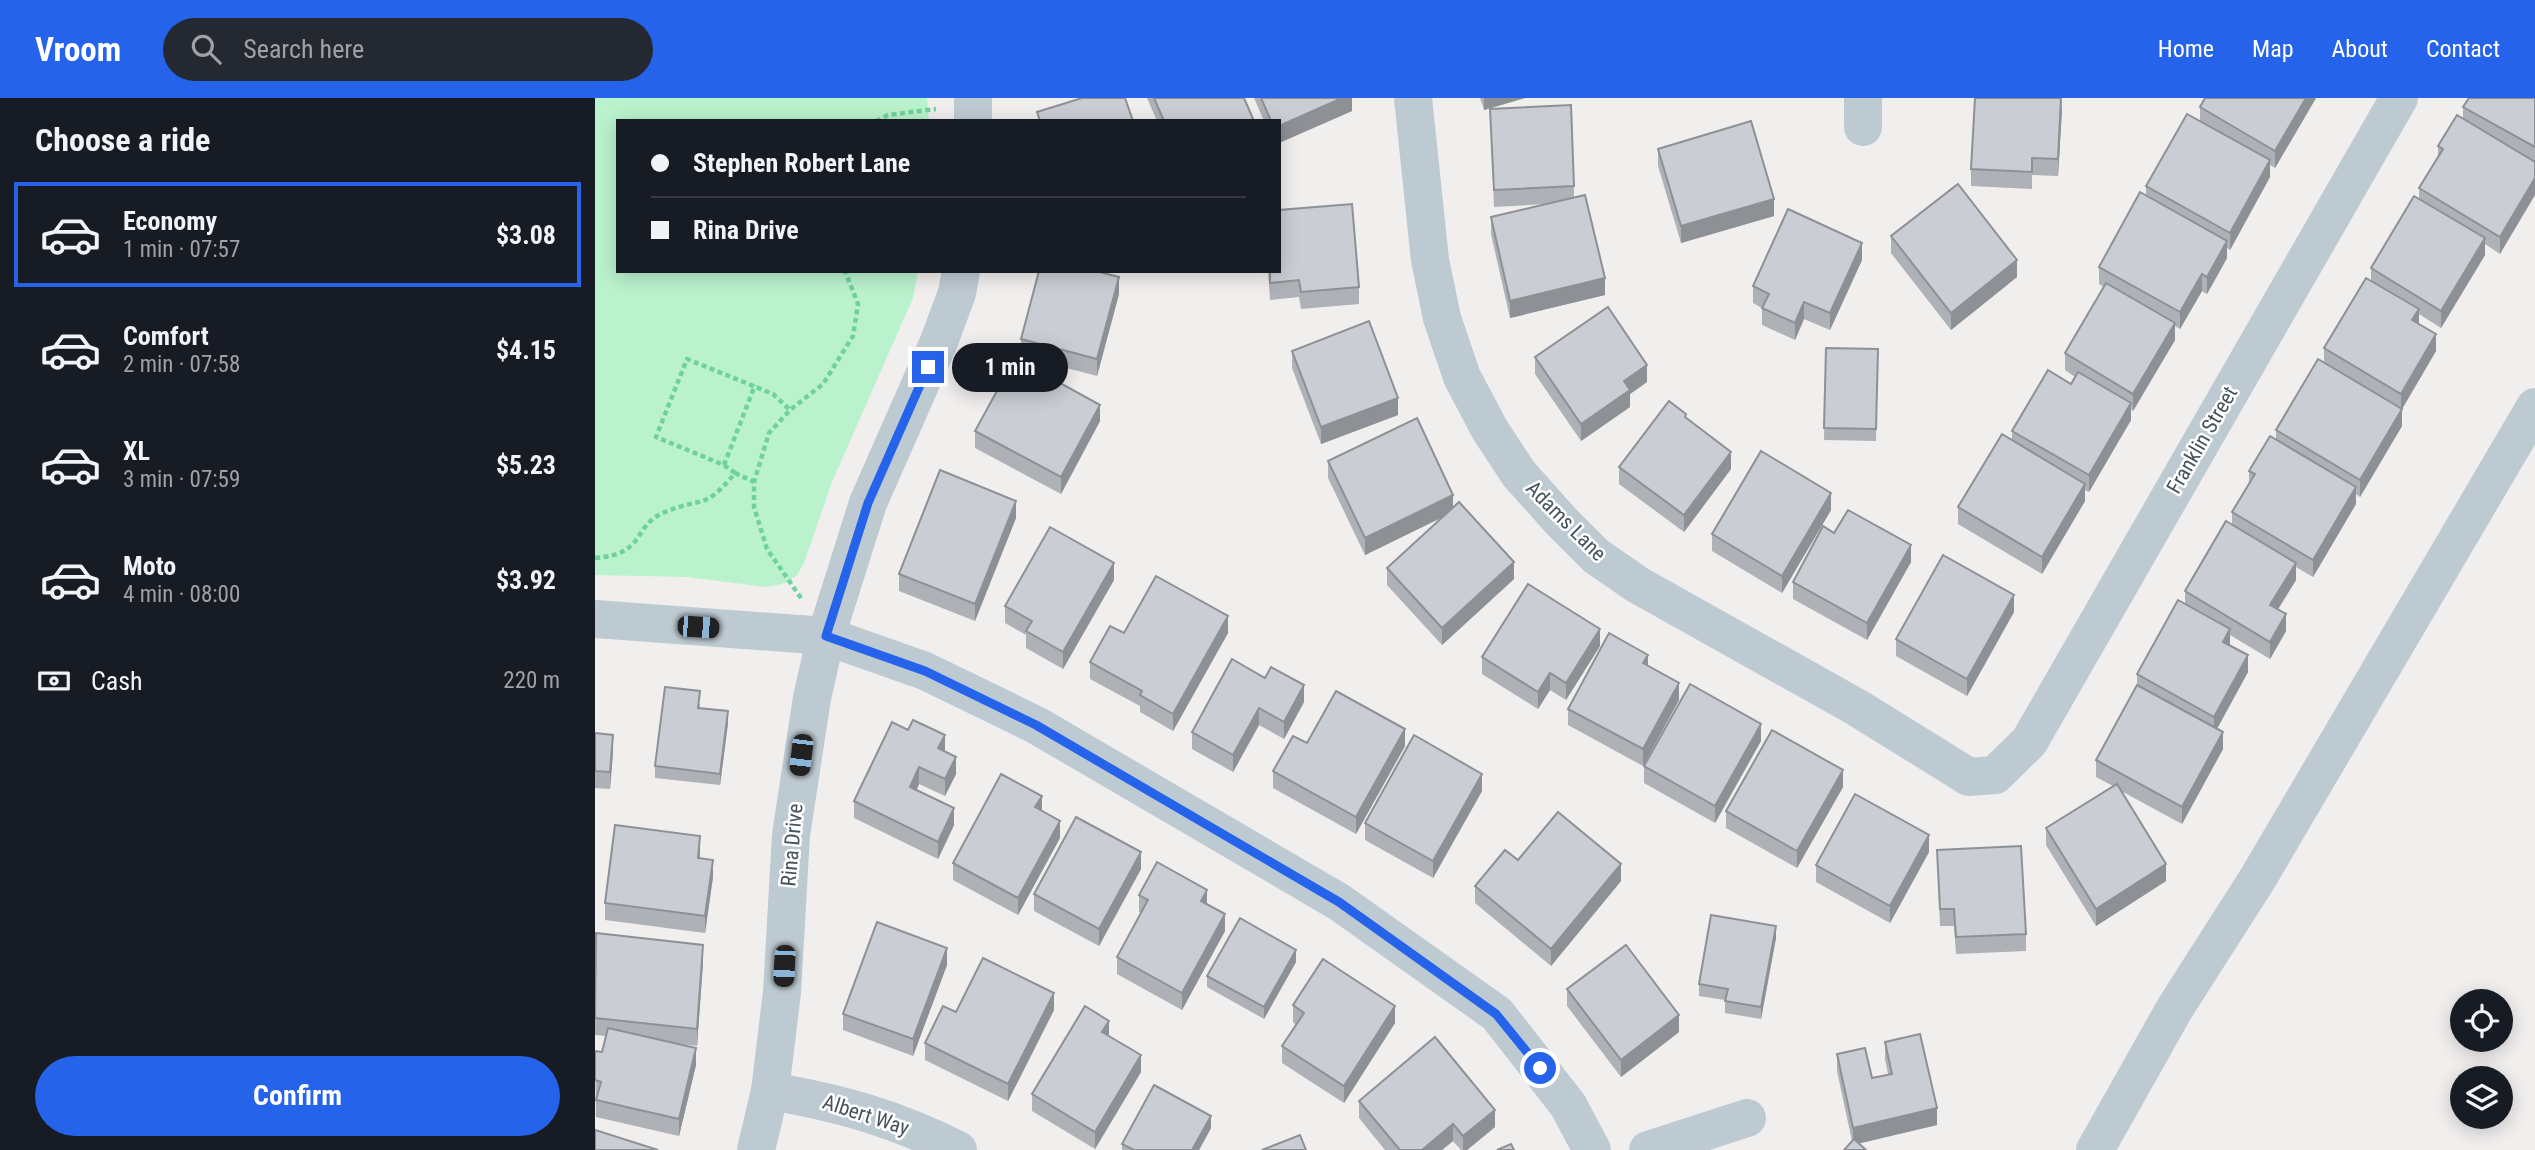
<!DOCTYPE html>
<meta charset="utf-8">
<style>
:root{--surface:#171b24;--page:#242831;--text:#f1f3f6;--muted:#9ea1a6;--line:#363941;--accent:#2563eb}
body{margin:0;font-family:"Roboto Condensed",sans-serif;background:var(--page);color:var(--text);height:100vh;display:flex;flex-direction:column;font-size:26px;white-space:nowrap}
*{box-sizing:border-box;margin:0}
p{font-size:23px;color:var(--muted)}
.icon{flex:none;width:38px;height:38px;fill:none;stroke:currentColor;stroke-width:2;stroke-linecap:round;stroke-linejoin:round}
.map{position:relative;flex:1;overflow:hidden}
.details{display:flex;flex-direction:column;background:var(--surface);width:595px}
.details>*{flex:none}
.guide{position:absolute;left:21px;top:21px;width:665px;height:154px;border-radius:0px;box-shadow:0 4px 18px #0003;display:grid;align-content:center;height:154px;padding:0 35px;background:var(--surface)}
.controls{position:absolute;left:1855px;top:891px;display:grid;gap:14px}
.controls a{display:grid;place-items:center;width:63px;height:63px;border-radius:50%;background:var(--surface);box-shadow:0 4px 18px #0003;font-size:35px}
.end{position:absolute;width:32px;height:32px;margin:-16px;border:9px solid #2563eb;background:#fff;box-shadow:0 0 0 4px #fff}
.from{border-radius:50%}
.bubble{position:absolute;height:49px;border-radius:24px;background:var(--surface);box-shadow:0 4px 18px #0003;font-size:23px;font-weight:700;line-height:49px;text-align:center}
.car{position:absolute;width:21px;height:42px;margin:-21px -10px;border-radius:9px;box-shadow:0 0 5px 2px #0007;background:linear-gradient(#222 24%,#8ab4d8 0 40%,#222 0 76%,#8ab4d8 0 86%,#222 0)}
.guide b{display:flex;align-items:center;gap:24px;height:66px;font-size:26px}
.guide b+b{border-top:2px solid var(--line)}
.guide i{width:18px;height:18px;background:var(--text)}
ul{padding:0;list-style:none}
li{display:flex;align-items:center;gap:21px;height:105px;margin:0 14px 10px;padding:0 21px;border:4px solid transparent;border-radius:0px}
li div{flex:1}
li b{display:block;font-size:26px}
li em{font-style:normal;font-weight:700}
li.current{border-color:var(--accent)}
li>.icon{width:63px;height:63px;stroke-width:1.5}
h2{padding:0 35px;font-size:32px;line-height:84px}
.pay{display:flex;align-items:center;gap:18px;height:77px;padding:0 35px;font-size:26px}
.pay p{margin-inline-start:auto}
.button{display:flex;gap:14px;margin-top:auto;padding:14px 35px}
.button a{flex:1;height:80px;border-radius:42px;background:var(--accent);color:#fff;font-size:28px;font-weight:700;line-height:80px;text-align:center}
header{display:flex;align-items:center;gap:42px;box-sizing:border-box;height:98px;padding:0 35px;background:var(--accent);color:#fff}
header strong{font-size:33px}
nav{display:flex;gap:38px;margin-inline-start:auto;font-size:24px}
.search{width:490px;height:63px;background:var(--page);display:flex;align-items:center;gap:18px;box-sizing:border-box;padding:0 24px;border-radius:38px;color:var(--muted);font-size:26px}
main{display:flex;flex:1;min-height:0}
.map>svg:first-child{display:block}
</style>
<header>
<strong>Vroom</strong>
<div class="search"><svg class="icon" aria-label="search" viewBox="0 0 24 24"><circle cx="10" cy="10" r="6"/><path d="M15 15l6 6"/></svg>Search here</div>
<nav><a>Home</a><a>Map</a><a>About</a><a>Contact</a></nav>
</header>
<main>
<section class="details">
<h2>Choose a ride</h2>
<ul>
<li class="current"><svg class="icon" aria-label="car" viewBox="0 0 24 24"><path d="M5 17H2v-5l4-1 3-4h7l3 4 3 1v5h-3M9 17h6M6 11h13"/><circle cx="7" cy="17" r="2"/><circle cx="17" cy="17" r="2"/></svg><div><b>Economy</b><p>1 min · 07:57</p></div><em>$3.08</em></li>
<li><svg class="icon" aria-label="car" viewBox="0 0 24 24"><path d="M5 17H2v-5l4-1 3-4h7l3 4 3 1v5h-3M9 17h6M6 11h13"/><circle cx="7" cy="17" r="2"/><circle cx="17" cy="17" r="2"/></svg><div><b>Comfort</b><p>2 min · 07:58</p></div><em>$4.15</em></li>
<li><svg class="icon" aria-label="car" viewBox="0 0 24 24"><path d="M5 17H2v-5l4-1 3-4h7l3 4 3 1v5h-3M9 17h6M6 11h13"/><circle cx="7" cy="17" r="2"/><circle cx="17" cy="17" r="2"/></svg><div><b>XL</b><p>3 min · 07:59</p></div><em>$5.23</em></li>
<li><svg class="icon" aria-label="car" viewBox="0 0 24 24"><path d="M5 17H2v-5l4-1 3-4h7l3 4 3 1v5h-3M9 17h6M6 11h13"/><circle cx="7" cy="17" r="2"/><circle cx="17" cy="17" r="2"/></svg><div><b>Moto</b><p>4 min · 08:00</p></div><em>$3.92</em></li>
</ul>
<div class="pay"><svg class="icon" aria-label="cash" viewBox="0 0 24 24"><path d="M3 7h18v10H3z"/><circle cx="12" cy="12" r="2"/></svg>Cash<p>220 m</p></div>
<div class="button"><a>Confirm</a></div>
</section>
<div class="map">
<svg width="1940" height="1052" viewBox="0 0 1940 1052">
<rect width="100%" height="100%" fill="#f1eeee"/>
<!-- green -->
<polygon fill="#baf2cd" points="0,0 332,0 334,23 23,23 23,173 323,173 318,200 237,384 209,465 202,477 191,485 172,489 92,479 0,477"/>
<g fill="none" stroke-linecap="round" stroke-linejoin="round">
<!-- path -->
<g stroke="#6fd29d" stroke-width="4.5" stroke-dasharray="5 3.5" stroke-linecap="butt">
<polyline points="281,23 293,17 341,11"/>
<polyline points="129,367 160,287"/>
<polyline points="140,375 129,367 61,339 92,261 178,296 195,312"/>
<path d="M0 460C53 456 36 428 70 414 109 398 109 413 140 375L159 384"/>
<polyline points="206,500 172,451 159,409 159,384 174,335 195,312 228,286 258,238 263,206 250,173"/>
</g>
<!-- minor -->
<g stroke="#becad2" stroke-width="38">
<polyline points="378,0 378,23"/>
<polyline points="818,0 835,162 847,220 867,279 895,332 924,376 966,423 1001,458 1043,487 1261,609 1374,679 1400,677 1434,644 1804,0"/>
<polyline points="1268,29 1268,0"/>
<polyline points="0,521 231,538 330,573 441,627 744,804 902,916 973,1007 997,1052"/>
<path d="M175 993C245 1005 299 1020 363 1052"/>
<polyline points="161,1052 175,993 187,894 196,737 217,600 231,538 273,405 343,246 362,195 366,173"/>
<polyline points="1053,1052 1152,1020"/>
<polyline points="1500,1052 1580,910 1663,780 1940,309"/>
</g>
</g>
<!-- wall -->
<g fill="#aeb1b6">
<polygon points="552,0 649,0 659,23 562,23"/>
<polygon points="659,0 757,0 757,13 684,45 684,23 669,23"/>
<polygon points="885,0 930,0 889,12"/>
<polygon points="1610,0 1721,0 1680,70 1675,67 1675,79 1635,152 1632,150 1632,160 1612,196 1607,193 1585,231 1580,228 1580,242 1538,313 1536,311 1536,322 1494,394 1490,392 1490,403 1447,476 1363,426 1363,409 1417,342 1417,333 1476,286 1480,279 1470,272 1470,255 1509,189 1504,186 1504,169 1551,97 1551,88 1605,24 1605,9"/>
<polygon points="1940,0 1940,80 1905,156 1890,146 1890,157 1846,230 1824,216 1824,226 1841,253 1807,311 1807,328 1765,399 1761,396 1761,406 1718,479 1701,469 1701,482 1683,511 1691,533 1675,561 1635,537 1635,548 1653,574 1622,631 1628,651 1587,726 1526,693 1571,783 1501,828 1451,747 1451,730 1518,688 1501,679 1501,662 1542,587 1542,576 1590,506 1590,493 1637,427 1637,414 1654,386 1654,373 1681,341 1681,332 1729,265 1729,250 1776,183 1776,170 1824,101 1824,90 1843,58 1843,48 1868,21 1868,9"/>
<polygon points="895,11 979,88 979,100 1010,197 915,220 896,136 896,119 952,106 899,109"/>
<polygon points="1467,11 1463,78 1437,77 1437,91 1376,88 1376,71"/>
<polygon points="1063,51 1179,118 1086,145 1063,68"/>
<polygon points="1296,138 1422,179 1356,232 1296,155"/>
<polygon points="1267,162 1235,232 1209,221 1200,242 1167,227 1167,210 1158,205 1158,188"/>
<polygon points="673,173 684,173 764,189 764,206 706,211 704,199 675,202"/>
<polygon points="524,196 502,278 426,258 426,241"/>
<polygon points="1231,250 1283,251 1281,343 1229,342"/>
<polygon points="697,253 803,317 726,346 697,270"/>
<polygon points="940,259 1052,284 1035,296 1035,309 986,343 940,276"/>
<polygon points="1091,321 1136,371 1089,434 1024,386 1024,369"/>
<polygon points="505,323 466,396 380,350 380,333"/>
<polygon points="733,363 858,409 919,481 847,547 792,487 792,470 848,419 770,457 733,380"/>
<polygon points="1236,412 1187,495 1117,453 1117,436"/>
<polygon points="421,420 380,523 304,493 304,476"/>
<polygon points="1239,435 1316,464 1272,542 1198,501 1198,484"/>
<polygon points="519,482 468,571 431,550 431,537 410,525 410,508"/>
<polygon points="1419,514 1372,598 1301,558 1301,541"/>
<polygon points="529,535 633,535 578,633 545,614 545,608 495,581 495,564"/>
<polygon points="1005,548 971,602 955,592 943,611 887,576 887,559"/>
<polygon points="637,561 709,604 689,641 664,627 638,674 597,651 597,634"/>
<polygon points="1053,568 1084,602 1048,668 973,627 973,611"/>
<polygon points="105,605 105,610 133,625 125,687 60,680 60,668"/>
<polygon points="0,635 18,654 15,691 0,690"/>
<polygon points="1166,643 1120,725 1049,685 1049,668"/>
<polygon points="712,645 810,648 761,736 678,690 678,673"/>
<polygon points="350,653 361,676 350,698 324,686 322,692 359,727 343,761 259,720 259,703"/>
<polygon points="1248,689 1202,770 1131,730 1131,713"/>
<polygon points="887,693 838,780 770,742 770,725"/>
<polygon points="447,713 465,740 423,817 358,782 358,765"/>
<polygon points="1342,752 1431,836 1431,853 1361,856 1359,828 1345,828"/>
<polygon points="1334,754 1295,825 1221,784 1221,767"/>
<polygon points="105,755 105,760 118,779 110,835 10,822 10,805"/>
<polygon points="923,762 1026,783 956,868 880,805 880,788"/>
<polygon points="546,771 504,848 439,813 439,796"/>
<polygon points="544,797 612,807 630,833 587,912 522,876 522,859 546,815 544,814"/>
<polygon points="1181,840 1166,921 1130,915 1130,902 1104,898 1104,886"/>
<polygon points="0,843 108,864 102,948 80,945 101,967 84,1038 1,1019 0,953 7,954 11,938 0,937"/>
<polygon points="701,864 669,921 612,889 612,878"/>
<polygon points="352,867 318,958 248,932 248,916"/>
<polygon points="972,891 1084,934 1026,979 972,908"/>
<polygon points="698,907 800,925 749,1005 687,965 687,948 701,927 698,924"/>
<polygon points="459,912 413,1003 330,962 330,945"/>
<polygon points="514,938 546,974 500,1051 437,1013 437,996"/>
<polygon points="1290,944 1342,1027 1264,1045 1257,1043 1242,973 1242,956 1277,980 1293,976 1290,961"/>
<polygon points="764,1003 900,1029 872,1052 866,1052 858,1043 847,1052 790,1052 764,1020"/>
<polygon points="616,1030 604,1052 527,1052 527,1046"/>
</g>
<!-- shaded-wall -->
<g fill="#8d9094">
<polygon points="747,0 757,0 757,13 684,45 684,28"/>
<polygon points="889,0 930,0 889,12"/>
<polygon points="1467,0 1467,11 1463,78 1463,61"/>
<polygon points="1711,0 1721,0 1680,70 1680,53"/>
<polygon points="1675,62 1675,79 1635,152 1635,135"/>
<polygon points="1940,80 1940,97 1905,156 1905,139"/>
<polygon points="1179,101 1179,118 1086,145 1086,128"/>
<polygon points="1890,140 1890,157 1846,230 1846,213"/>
<polygon points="1632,143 1632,160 1612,196 1612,179"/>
<polygon points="1267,145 1267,162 1235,232 1235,215"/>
<polygon points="1422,162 1422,179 1356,232 1356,215"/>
<polygon points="1607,176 1607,193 1585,231 1585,214"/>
<polygon points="524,179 524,196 502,278 502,261"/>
<polygon points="1010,180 1010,197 915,220 915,203"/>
<polygon points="1209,204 1209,221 1200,242 1200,225"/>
<polygon points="1824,211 1824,228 1817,222"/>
<polygon points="1580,225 1580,242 1538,313 1538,296"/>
<polygon points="1841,236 1841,253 1807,311 1807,328 1765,399 1765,382 1806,313 1806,296"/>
<polygon points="1052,267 1052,284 1035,296 1035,309 986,343 986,326 1029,283"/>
<polygon points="803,300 803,317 726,346 726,329"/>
<polygon points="1536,305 1536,322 1494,394 1494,377"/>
<polygon points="505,307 505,323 466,396 466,379"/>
<polygon points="1136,354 1136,371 1089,434 1089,417"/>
<polygon points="1490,386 1490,403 1447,476 1447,459"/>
<polygon points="1761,389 1761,406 1718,479 1718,462"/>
<polygon points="1236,395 1236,412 1187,495 1187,478"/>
<polygon points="858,397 858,414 770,457 770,440"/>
<polygon points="421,403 421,420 380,523 380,506"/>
<polygon points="1316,447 1316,464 1272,542 1272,525"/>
<polygon points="919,464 919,481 847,547 847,530"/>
<polygon points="519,465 519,482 468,571 468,554"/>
<polygon points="1701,465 1701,482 1675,524 1675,507"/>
<polygon points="1419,497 1419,514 1372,598 1372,581"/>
<polygon points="1691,516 1691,533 1675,561 1675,544"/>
<polygon points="633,518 633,535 578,633 578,616"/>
<polygon points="1005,531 1005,548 971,602 971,585"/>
<polygon points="1635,531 1635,548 1628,544"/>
<polygon points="1053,557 1053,574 1048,565"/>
<polygon points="1653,557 1653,574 1619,636 1619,619"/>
<polygon points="955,575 955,592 943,611 943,594"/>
<polygon points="1084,585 1084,602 1048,668 1048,651"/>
<polygon points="709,587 709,604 689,641 689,624"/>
<polygon points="664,610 664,627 638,674 638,657"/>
<polygon points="133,613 133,625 125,687 125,676"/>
<polygon points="1166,626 1166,643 1120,725 1120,708"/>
<polygon points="810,631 810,648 761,736 761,719"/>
<polygon points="1628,634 1628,651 1587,726 1587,709"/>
<polygon points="18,637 18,654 15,691 15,674"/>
<polygon points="350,637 350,654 343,650"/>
<polygon points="361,659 361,676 350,698 350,681"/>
<polygon points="324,669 324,686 315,706 315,689"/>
<polygon points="1248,672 1248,689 1202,770 1202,753"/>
<polygon points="887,676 887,693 838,780 838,763"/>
<polygon points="447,698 447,715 440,709"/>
<polygon points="359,710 359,727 343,761 343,744"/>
<polygon points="465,723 465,740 423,817 423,800"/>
<polygon points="1334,737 1334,754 1295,825 1295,808"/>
<polygon points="105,738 105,755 103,777 103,760"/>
<polygon points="546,754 546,771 504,848 504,831"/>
<polygon points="118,762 118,779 110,835 110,818"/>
<polygon points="1026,766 1026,783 956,868 956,851"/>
<polygon points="1571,766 1571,783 1501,828 1501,811"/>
<polygon points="612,792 612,809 606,803"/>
<polygon points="630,816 630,833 587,912 587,895"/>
<polygon points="1181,828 1181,840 1166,921 1166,909"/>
<polygon points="108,847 108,864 102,948 102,931"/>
<polygon points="352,850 352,867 318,958 318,941"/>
<polygon points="701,852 701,864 669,921 669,909"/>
<polygon points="459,895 459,912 413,1003 413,986"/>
<polygon points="800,908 800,925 749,1005 749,988"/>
<polygon points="1084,917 1084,934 1026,979 1026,962"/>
<polygon points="514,923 514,940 507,934"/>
<polygon points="101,950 101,967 84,1038 84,1021"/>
<polygon points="546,957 546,974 500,1051 500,1034"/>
<polygon points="1342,1010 1342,1027 1258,1047 1258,1030"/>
<polygon points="900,1012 900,1029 872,1052 868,1052 868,1038"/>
<polygon points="616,1018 616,1030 604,1052 597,1052"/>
<polygon points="858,1026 858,1043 847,1052 827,1052"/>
</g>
<!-- building -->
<g fill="#caced4" stroke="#8d9094" stroke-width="2">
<polygon points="487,0 530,0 538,23 445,23 442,14"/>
<polygon points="559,0 649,0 659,23 569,23"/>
<polygon points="666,0 747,0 684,28 684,23 676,23"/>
<polygon points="1380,0 1466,0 1463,61 1437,60 1437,74 1376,71"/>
<polygon points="1610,0 1711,0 1680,53 1605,9"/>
<polygon points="1874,0 1940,0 1940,49 1868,9"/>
<polygon points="976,7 979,88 899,92 895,11"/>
<polygon points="1592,16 1675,62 1635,135 1551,88"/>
<polygon points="1862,17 1940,64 1940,80 1905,139 1824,90 1848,51 1843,48"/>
<polygon points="1156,23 1179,101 1086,128 1063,51"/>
<polygon points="1363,86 1422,162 1356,215 1296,138"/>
<polygon points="1545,94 1632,143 1612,179 1607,176 1585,214 1504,169"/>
<polygon points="990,97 1010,180 915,203 896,119"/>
<polygon points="1819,98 1890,140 1846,213 1776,170"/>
<polygon points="757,106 764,189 706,194 704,182 675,185 675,173 684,173 684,112"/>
<polygon points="1193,111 1267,145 1235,215 1209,204 1200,225 1167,210 1174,196 1158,188"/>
<polygon points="444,173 501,173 524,179 502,261 426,241"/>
<polygon points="1771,180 1824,211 1817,222 1841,236 1806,296 1729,250"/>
<polygon points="1511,185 1580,225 1538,296 1470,255"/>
<polygon points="1013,209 1052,267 1029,283 1035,292 986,326 940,259"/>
<polygon points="774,223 803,300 726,329 697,253"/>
<polygon points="1231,250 1283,251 1281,331 1229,330"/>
<polygon points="420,260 505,307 466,379 380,333"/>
<polygon points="1723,261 1807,311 1765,382 1681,332"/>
<polygon points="1453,272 1476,286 1483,274 1536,305 1494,377 1417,333"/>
<polygon points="1074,303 1091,316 1090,319 1136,354 1089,417 1024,369"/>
<polygon points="822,320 858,397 770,440 733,363"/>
<polygon points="1407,336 1490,386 1447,459 1363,409"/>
<polygon points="1675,338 1761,389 1718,462 1637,414 1660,376 1654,373"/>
<polygon points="1166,353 1236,395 1187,478 1117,436"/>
<polygon points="345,372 421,403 380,506 304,476"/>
<polygon points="864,404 919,464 847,530 792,470"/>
<polygon points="1253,412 1316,447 1272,525 1198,484 1228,428 1239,435"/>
<polygon points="1631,423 1701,465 1675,507 1691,516 1675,544 1590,493"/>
<polygon points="455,429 519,465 468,554 431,533 437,523 410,508"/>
<polygon points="1348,457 1419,497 1372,581 1301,541"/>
<polygon points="561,478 633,518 578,616 545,597 547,593 495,564 515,528 529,535"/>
<polygon points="933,486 1005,531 971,585 955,575 943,594 887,559"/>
<polygon points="1583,502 1635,531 1628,544 1653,557 1619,619 1542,576"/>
<polygon points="1014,535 1053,557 1048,565 1084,585 1048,651 973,611"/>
<polygon points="637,561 670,580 676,569 709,587 689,624 664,610 638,657 597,634"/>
<polygon points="1095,586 1166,626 1120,708 1049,668"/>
<polygon points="1542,587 1628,634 1587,709 1501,662"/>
<polygon points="70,589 105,593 103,610 133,613 125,676 60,668"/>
<polygon points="741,593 810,631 761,719 678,673 698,638 712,645"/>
<polygon points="318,622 350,637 343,650 361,659 350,681 324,669 315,689 359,710 343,744 259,703 297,624 313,632"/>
<polygon points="1177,632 1248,672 1202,753 1131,713"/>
<polygon points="0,635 18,637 15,674 0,673"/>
<polygon points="819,637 887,676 838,763 770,725"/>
<polygon points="406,676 447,698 440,709 465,723 423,800 358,765"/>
<polygon points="1522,686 1571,766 1501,811 1451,730"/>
<polygon points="1260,696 1334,737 1295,808 1221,767"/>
<polygon points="963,714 1026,766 956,851 880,788 910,752 923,762"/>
<polygon points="481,719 546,754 504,831 439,796"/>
<polygon points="20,727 105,738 103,760 118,762 110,818 10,805"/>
<polygon points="1426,748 1431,836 1361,839 1359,811 1345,811 1342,752"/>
<polygon points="562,764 612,792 606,803 630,816 587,895 522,859 553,802 544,797"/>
<polygon points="1116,817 1181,828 1166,909 1130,903 1133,891 1104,886"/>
<polygon points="645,820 701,852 669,909 612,878"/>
<polygon points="282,824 352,850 318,941 248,916"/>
<polygon points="1,835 108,847 102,931 0,920"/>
<polygon points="1031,847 1084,917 1026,962 972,891"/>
<polygon points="388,860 459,895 413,986 330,945 348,908 361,914"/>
<polygon points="728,861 800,908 749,988 687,948 709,915 698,907"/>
<polygon points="490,908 514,923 507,934 546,957 500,1034 437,996"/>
<polygon points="13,930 101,950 84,1021 1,1002 6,984 0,982 0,953 7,954"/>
<polygon points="1325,936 1342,1010 1258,1030 1242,956 1270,950 1277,980 1297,976 1290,944"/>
<polygon points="840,939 900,1012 868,1038 858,1026 827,1052 805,1052 764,1003"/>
<polygon points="559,987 616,1018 597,1052 539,1052 527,1046"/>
<polygon points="0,1032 63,1052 0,1052"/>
<polygon points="705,1037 711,1052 667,1052"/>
<polygon points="1259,1041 1271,1052 1249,1052"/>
<polygon points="916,1046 919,1052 902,1052"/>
</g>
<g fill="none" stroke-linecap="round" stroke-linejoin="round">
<!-- route -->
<polyline stroke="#2563eb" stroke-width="9" points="333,269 273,405 231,538 330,573 441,627 744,804 901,916 945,970"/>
</g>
<g text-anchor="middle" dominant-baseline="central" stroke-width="5" stroke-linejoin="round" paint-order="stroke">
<!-- street labels -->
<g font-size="21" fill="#45535d" stroke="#fff">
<text transform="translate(1607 342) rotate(-60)">Franklin Street</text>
<text transform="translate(971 423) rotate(45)">Adams Lane</text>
<text transform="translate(197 747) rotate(-85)">Rina Drive</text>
<text transform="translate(271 1017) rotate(18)">Albert Way</text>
</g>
</g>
</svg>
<div class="controls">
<a><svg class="icon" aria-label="locate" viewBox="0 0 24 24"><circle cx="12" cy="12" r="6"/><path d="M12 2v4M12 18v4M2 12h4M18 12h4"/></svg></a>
<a><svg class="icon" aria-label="layers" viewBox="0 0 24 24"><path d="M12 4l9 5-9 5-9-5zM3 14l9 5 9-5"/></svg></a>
</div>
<i class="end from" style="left:945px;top:970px"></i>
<i class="end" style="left:333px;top:269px"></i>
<div class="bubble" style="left:357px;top:245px;width:116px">1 min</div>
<i class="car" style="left:103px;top:529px;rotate:94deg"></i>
<i class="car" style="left:206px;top:657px;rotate:187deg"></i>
<i class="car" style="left:189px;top:868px;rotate:183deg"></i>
<div class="guide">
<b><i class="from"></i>Stephen Robert Lane</b>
<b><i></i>Rina Drive</b>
</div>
</div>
</main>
